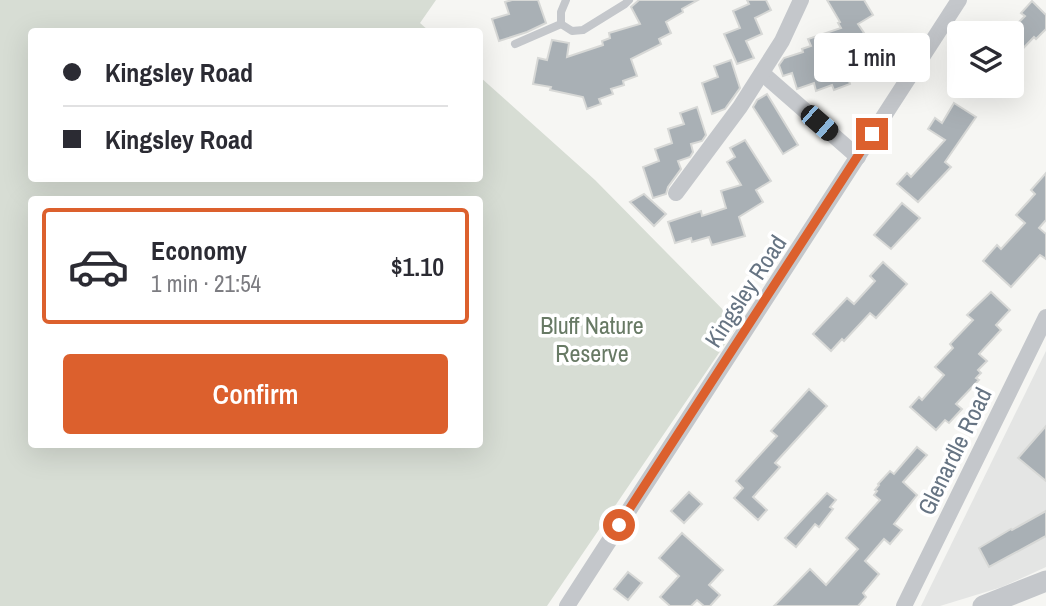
<!DOCTYPE html>
<meta charset="utf-8">
<style>
:root{--surface:#fff;--page:#f2f2f3;--text:#2b2b33;--muted:#7c7c81;--line:#e1e1e2;--accent:#dc602d}
body{margin:0;font-family:"Archivo Narrow",sans-serif;background:var(--page);color:var(--text);height:100vh;display:flex;flex-direction:column;font-size:26px;white-space:nowrap}
*{box-sizing:border-box;margin:0}
p{font-size:23px;color:var(--muted)}
.icon{flex:none;width:38px;height:38px;fill:none;stroke:currentColor;stroke-width:2;stroke-linecap:round;stroke-linejoin:round}
.map{position:relative;flex:1;overflow:hidden}
.side{position:absolute;left:28px;top:196px;width:455px;height:252px;display:flex;flex-direction:column;background:var(--surface);border-radius:7px;box-shadow:0 7px 28px #0002}
.side>*{flex:none}
.hud{position:absolute;left:28px;top:28px;width:455px;height:154px;border-radius:7px;box-shadow:0 7px 28px #0002;display:grid;align-content:center;height:154px;padding:0 35px;background:var(--surface)}
.buttons{position:absolute;left:947px;top:21px;display:grid;gap:14px}
.buttons a{display:grid;place-items:center;width:77px;height:77px;border-radius:7px;background:var(--surface);box-shadow:0 7px 28px #0002;font-size:35px}
.end{position:absolute;width:32px;height:32px;margin:-16px;border:9px solid #dc602d;background:#fff;box-shadow:0 0 0 4px #fff}
.from{border-radius:50%}
.bubble{position:absolute;height:49px;border-radius:7px;background:var(--surface);box-shadow:0 7px 28px #0002;font-size:23px;font-weight:600;line-height:49px;text-align:center}
.car{position:absolute;width:21px;height:42px;margin:-21px -10px;border-radius:9px;box-shadow:0 0 5px 2px #0007;background:linear-gradient(#222 24%,#8ab4d8 0 40%,#222 0 76%,#8ab4d8 0 86%,#222 0)}
.hud b{display:flex;align-items:center;gap:24px;height:66px;font-size:26px}
.hud b+b{border-top:2px solid var(--line)}
.hud i{width:18px;height:18px;background:var(--text)}
ul{padding:12px 0 0;list-style:none}
li{display:flex;align-items:center;gap:21px;height:116px;margin:0 14px 10px;padding:0 21px;border:4px solid transparent;border-radius:7px}
li div{flex:1}
li b{display:block;font-size:26px}
li em{font-style:normal;font-weight:600}
li.selected{border-color:var(--accent)}
li>.icon{width:63px;height:63px;stroke-width:1.5}
.button{display:flex;gap:14px;margin-top:auto;padding:14px 35px}
.button a{flex:1;height:80px;border-radius:7px;background:var(--accent);color:#fff;font-size:28px;font-weight:600;line-height:80px;text-align:center}
.map>svg:first-child{display:block}
</style>
<div class="map">
<svg width="1046" height="606" viewBox="0 0 1046 606">
<rect width="100%" height="100%" fill="#f6f6f3"/>
<!-- built -->
<polygon fill="#e4e5e4" points="1046,351 1046,567 1002,587 940,606 921,606"/>
<!-- green -->
<path fill="#d7ddd4" fill-rule="evenodd" d="M0 0H436L420 23 429 31 32 32V178H480V77L595 180 738 325 547 606H0ZM32 200H480V444H32Z"/>
<!-- building -->
<g fill="#a9b0b5" stroke="#d7d8d6" stroke-width="2">
<polygon points="512,0 538,0 546,23 527,32 499,41 492,19 509,14 505,2"/>
<polygon points="639,0 698,0 682,9 683,12 666,22 671,33 659,39 661,44 631,59 637,76 623,81 624,85 611,89 613,94 599,99 601,104 587,109 583,97 550,90 551,87 533,84 538,58 547,60 552,40 569,43 567,57 603,45 602,41 610,38 609,33 640,24 631,7"/>
<polygon points="747,0 766,0 771,10 755,18 762,34 746,41 754,58 737,64 724,34 740,28 733,11 749,4"/>
<polygon points="827,0 864,0 873,15 858,24 864,33 838,48 850,84 834,90 832,85 816,91 814,83 797,89 792,73 783,76 779,65 784,58 803,52 802,49 811,46 808,39 841,28 838,23 840,22"/>
<polygon points="1032,1 1046,15 1046,29 1036,39 1034,37 1012,60 1012,29 1025,16 1021,13"/>
<polygon points="731,60 740,88 725,109 712,114 702,83 718,77 714,66"/>
<polygon points="767,94 798,145 783,154 753,107 757,100"/>
<polygon points="954,103 976,117 945,162 951,167 918,202 897,184 907,173 911,177 945,140 928,129 935,118 942,123"/>
<polygon points="697,107 706,135 702,141 691,144 693,152 690,157 678,161 681,169 668,187 666,194 653,198 643,167 659,161 655,149 672,143 668,129 684,124 680,113"/>
<polygon points="745,140 771,181 756,190 763,202 739,217 745,236 712,245 709,237 692,242 691,238 675,243 668,222 701,211 702,216 726,208 721,191 741,185 727,162 735,157 730,148"/>
<polygon points="1046,173 1046,220 1039,228 1046,234 1046,259 1040,255 1011,287 983,261 997,245 1001,249 1025,223 1016,215 1035,194 1031,190"/>
<polygon points="644,194 666,214 654,226 630,202"/>
<polygon points="902,203 920,218 891,249 874,235"/>
<polygon points="883,262 907,284 876,318 870,313 844,341 842,339 831,351 813,334 847,298 854,304 875,281 870,276"/>
<polygon points="991,292 1010,310 996,325 1001,330 979,354 987,361 978,370 981,373 976,378 979,380 956,404 962,409 949,423 945,420 936,430 910,407 919,397 922,400 944,375 935,367 953,348 950,344 973,320 967,315"/>
<polygon points="809,389 827,406 775,463 780,467 753,497 767,510 758,520 734,498 743,488 736,481 777,436 771,431"/>
<polygon points="1046,426 1046,481 1018,458"/>
<polygon points="917,447 927,455 903,482 917,495 894,524 902,530 890,544 884,539 865,561 879,574 863,593 866,597 858,606 774,606 810,569 826,585 858,549 846,538 880,500 874,495 877,491 875,490 879,485 878,484 890,471 894,474"/>
<polygon points="689,492 702,504 684,523 671,511"/>
<polygon points="827,493 836,500 830,507 833,509 819,527 815,524 796,547 785,538"/>
<polygon points="1046,511 1046,536 989,567 979,548 1011,529 1012,530"/>
<polygon points="682,533 723,570 709,585 720,595 710,606 704,606 697,600 691,606 670,606 660,597 679,576 659,558"/>
<polygon points="628,572 642,583 628,600 614,589"/>
</g>
<g fill="none" stroke-linecap="round" stroke-linejoin="round">
<!-- service -->
<g stroke="#c4c7cb" stroke-width="8">
<polyline points="561,24 572,31 583,30 625,4 629,0"/>
<polyline points="515,44 561,24 561,12 566,0"/>
</g>
<!-- minor -->
<g stroke="#c4c7cb" stroke-width="16">
<polyline points="762,73 858,157"/>
<polyline points="676,193 740,107 782,41 801,0"/>
<polyline points="567,606 959,0"/>
<polyline points="904,606 1046,317"/>
</g>
<!-- tertiary -->
<polyline stroke="#c4c7cb" stroke-width="21" points="983,606 1046,581"/>
</g>
<g fill="none" stroke-linecap="round" stroke-linejoin="round">
<!-- route -->
<polyline stroke="#dc602d" stroke-width="9" points="619,525 872,134"/>
</g>
<g text-anchor="middle" dominant-baseline="central" stroke-width="7" stroke-linejoin="round" paint-order="stroke">
<!-- street labels -->
<g font-size="24" fill="#667483" stroke="#fff">
<text transform="translate(745 291) rotate(-57)">Kingsley Road</text>
<text transform="translate(954 451) rotate(-64)">Glenardle Road</text>
</g>
<!-- park labels -->
<g font-size="24" fill="#687a65" stroke="#fff">
<text x="592" y="325">Bluff Nature<tspan x="592" dy="28">Reserve</tspan></text>
</g>
</g>
</svg>
<div class="buttons">
<a><svg class="icon" aria-label="layers" viewBox="0 0 24 24"><path d="M12 4l9 5-9 5-9-5zM3 14l9 5 9-5"/></svg></a>
</div>
<i class="end from" style="left:619px;top:525px"></i>
<i class="end" style="left:872px;top:134px"></i>
<div class="bubble" style="left:814px;top:33px;width:116px">1 min</div>
<i class="car" style="left:819px;top:123px;rotate:131deg"></i>
<div class="hud">
<b><i class="from"></i>Kingsley Road</b>
<b><i></i>Kingsley Road</b>
</div>
<section class="side">
<ul>
<li class="selected"><svg class="icon" aria-label="car" viewBox="0 0 24 24"><path d="M5 17H2v-5l4-1 3-4h7l3 4 3 1v5h-3M9 17h6M6 11h13"/><circle cx="7" cy="17" r="2"/><circle cx="17" cy="17" r="2"/></svg><div><b>Economy</b><p>1 min · 21:54</p></div><em>$1.10</em></li>
</ul>
<div class="button"><a>Confirm</a></div>
</section>
</div>
